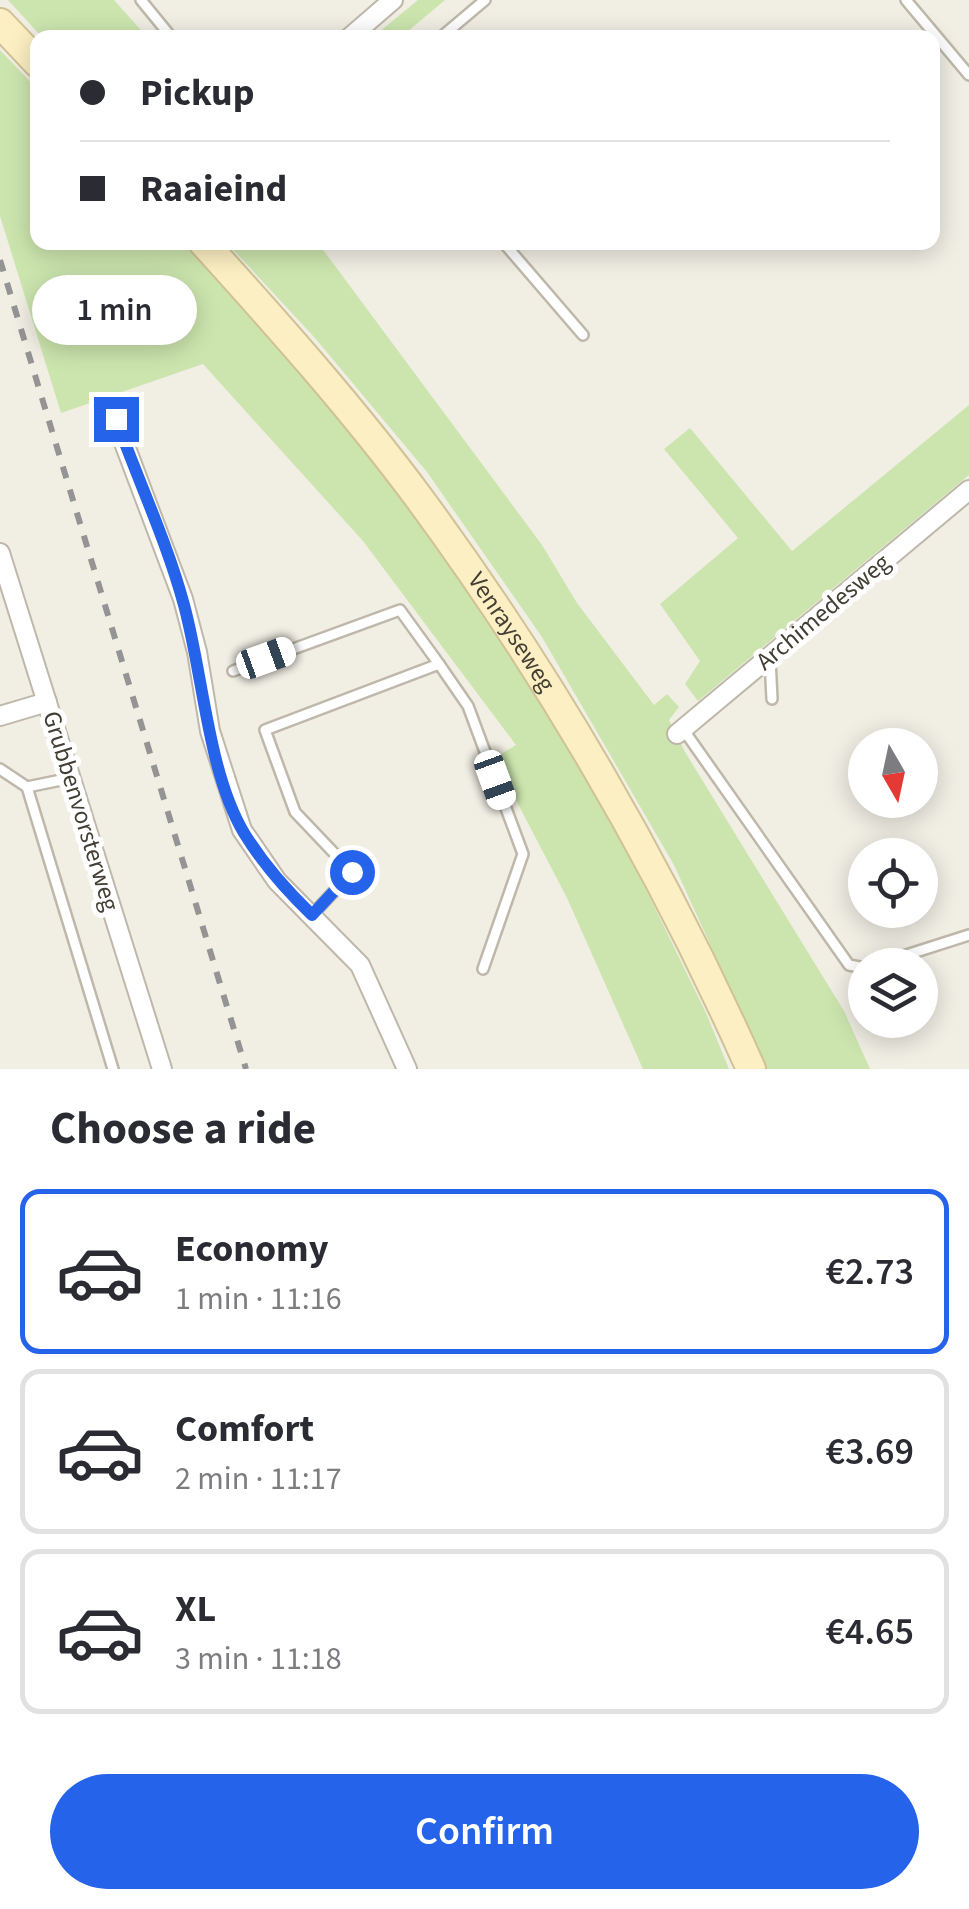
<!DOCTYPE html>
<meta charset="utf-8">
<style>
:root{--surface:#fff;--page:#f7f7f7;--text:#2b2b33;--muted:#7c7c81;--line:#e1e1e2;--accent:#2563eb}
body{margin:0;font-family:"Source Sans 3",sans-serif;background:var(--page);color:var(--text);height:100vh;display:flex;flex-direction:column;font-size:38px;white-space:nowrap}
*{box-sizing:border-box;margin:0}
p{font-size:32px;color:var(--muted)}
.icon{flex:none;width:55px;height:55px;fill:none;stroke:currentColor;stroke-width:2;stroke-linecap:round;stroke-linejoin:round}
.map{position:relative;height:1069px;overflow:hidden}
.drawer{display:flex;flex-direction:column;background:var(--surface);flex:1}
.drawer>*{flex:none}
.top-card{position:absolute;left:30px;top:30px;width:910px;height:220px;border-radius:20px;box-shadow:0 5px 25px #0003;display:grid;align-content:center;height:220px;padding:0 50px;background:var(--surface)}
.needle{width:65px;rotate:171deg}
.controls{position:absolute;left:848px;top:728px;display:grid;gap:20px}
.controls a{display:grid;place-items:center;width:90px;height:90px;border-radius:50%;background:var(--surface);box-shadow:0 5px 25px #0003;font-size:50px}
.end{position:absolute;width:45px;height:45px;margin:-22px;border:12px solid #2563eb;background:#fff;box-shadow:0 0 0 5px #fff}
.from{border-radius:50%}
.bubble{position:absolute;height:70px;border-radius:35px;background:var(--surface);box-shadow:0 5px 25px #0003;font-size:32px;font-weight:600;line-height:70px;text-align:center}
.car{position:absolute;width:30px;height:60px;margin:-30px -15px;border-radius:12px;box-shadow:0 0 8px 2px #0007;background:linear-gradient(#fff 24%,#345 0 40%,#fff 0 76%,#345 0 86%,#fff 0)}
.top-card b{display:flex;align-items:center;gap:35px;height:95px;font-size:38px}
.top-card b+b{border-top:2px solid var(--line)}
.top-card i{width:25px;height:25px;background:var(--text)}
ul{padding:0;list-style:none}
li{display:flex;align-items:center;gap:30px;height:165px;margin:0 20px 15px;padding:0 30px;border:5px solid var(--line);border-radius:20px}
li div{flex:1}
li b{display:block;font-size:38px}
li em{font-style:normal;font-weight:600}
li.on{border-color:var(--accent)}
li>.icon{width:90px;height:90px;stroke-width:1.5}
h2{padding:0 50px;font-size:45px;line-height:120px}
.button{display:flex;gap:20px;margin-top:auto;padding:20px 50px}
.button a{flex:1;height:115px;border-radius:60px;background:var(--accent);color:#fff;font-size:40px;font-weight:600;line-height:115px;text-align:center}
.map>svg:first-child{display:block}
</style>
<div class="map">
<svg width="969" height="1069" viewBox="0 0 969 1069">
<rect width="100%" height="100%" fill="#f1eee4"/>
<!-- green -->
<g fill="#cce5ae">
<polygon points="8,0 114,0 147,37 42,37"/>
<polygon points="418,0 445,0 401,37 373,37"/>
<polygon points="0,50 37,89 38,242 186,243 265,325 431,527 562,727 634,865 706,1013 729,1069 643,1069 567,898 494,758 516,745 363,541 203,364 61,413 0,216"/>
<polygon points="227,243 318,243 542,545 577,603 654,705 667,694 679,707 669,720 685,752 844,1011 870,1069 767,1069 674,865 542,637 427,472 315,338"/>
<polygon points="969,405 969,475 698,701 685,684 700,661 660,604 738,538 664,449 690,428 792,551"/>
</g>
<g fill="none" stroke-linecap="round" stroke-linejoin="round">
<defs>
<g id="lane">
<polyline points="141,0 172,38"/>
<polyline points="906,0 969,75"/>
<polyline points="440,38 485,0"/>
<polyline points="354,242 354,243"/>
<polyline points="503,242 583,335"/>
<polyline points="770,659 772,699"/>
<polyline points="439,664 468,706 523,854 483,969"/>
<polyline points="233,671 400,610 439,664 265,730 295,812 352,872 312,915"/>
<polyline points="683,729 849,965 865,968"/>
<polyline points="0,769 27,787 113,1069"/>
<polyline points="27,787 71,778"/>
<polyline points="875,965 969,935"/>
</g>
<g id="street">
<polyline points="349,38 393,0"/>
<polyline points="115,419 183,599 197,652 210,731 242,830 277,881 360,965 407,1069"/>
<polyline points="0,553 162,1069"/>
<polyline points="0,716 47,702"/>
<polyline points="677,734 969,490"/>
</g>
<g id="secondary">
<polyline points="0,23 38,63"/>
<path id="s1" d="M203 242C278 325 353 409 419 498 550 676 661 867 751 1069"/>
</g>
</defs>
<!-- lane casing -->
<use href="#lane" stroke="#bfb8aa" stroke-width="14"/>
<!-- street casing -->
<use href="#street" stroke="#bfb8aa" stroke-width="22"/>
<!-- secondary casing -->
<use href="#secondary" stroke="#d0c196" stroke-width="32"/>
<!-- lane -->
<use href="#lane" stroke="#fff" stroke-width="9"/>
<!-- street -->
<use href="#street" stroke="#fff" stroke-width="18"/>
<!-- secondary -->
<use href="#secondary" stroke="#fcefc3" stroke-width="28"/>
<!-- rail -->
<polyline stroke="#949494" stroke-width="6" stroke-dasharray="12 12" stroke-linecap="butt" points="0,260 246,1069"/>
</g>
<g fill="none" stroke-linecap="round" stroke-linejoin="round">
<!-- route -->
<path stroke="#2563eb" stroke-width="12" d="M116 419C138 480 167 542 184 605 203 674 208 773 244 833 263 864 286 890 312 915L352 872"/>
</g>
<g text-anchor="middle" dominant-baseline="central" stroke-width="10" stroke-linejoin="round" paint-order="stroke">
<!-- street labels -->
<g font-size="25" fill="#433e34" stroke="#fff">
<text transform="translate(823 612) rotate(-40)">Archimedesweg</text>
<text stroke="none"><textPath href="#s1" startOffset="498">Venrayseweg</textPath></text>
<text transform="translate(81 811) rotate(73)">Grubbenvorsterweg</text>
</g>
</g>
</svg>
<div class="controls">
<a><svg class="needle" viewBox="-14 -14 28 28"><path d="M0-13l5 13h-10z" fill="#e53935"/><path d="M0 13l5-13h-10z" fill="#7c7c81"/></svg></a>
<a><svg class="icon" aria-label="locate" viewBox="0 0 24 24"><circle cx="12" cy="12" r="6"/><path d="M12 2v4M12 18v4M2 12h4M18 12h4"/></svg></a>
<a><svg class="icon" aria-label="layers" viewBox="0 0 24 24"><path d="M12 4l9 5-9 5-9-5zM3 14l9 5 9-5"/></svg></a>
</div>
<i class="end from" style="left:352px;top:872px"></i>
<i class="end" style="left:116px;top:419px"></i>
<div class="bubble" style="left:32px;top:275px;width:165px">1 min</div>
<i class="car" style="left:266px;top:658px;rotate:70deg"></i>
<i class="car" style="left:495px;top:780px;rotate:160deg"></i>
<div class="top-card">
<b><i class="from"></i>Pickup</b>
<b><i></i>Raaieind</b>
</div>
</div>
<section class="drawer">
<h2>Choose a ride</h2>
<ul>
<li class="on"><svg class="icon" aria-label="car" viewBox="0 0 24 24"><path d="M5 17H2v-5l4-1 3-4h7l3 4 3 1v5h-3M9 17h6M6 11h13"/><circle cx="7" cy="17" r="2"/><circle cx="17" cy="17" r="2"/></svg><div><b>Economy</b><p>1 min · 11:16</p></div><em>€2.73</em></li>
<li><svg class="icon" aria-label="car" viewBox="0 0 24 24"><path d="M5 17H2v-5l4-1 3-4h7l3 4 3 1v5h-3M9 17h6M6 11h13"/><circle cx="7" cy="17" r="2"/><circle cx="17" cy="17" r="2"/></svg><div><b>Comfort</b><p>2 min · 11:17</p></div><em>€3.69</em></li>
<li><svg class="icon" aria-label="car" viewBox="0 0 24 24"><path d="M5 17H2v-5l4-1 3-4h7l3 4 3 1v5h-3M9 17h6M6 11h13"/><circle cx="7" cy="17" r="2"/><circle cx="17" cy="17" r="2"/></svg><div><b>XL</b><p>3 min · 11:18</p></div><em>€4.65</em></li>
</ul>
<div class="button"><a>Confirm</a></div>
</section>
